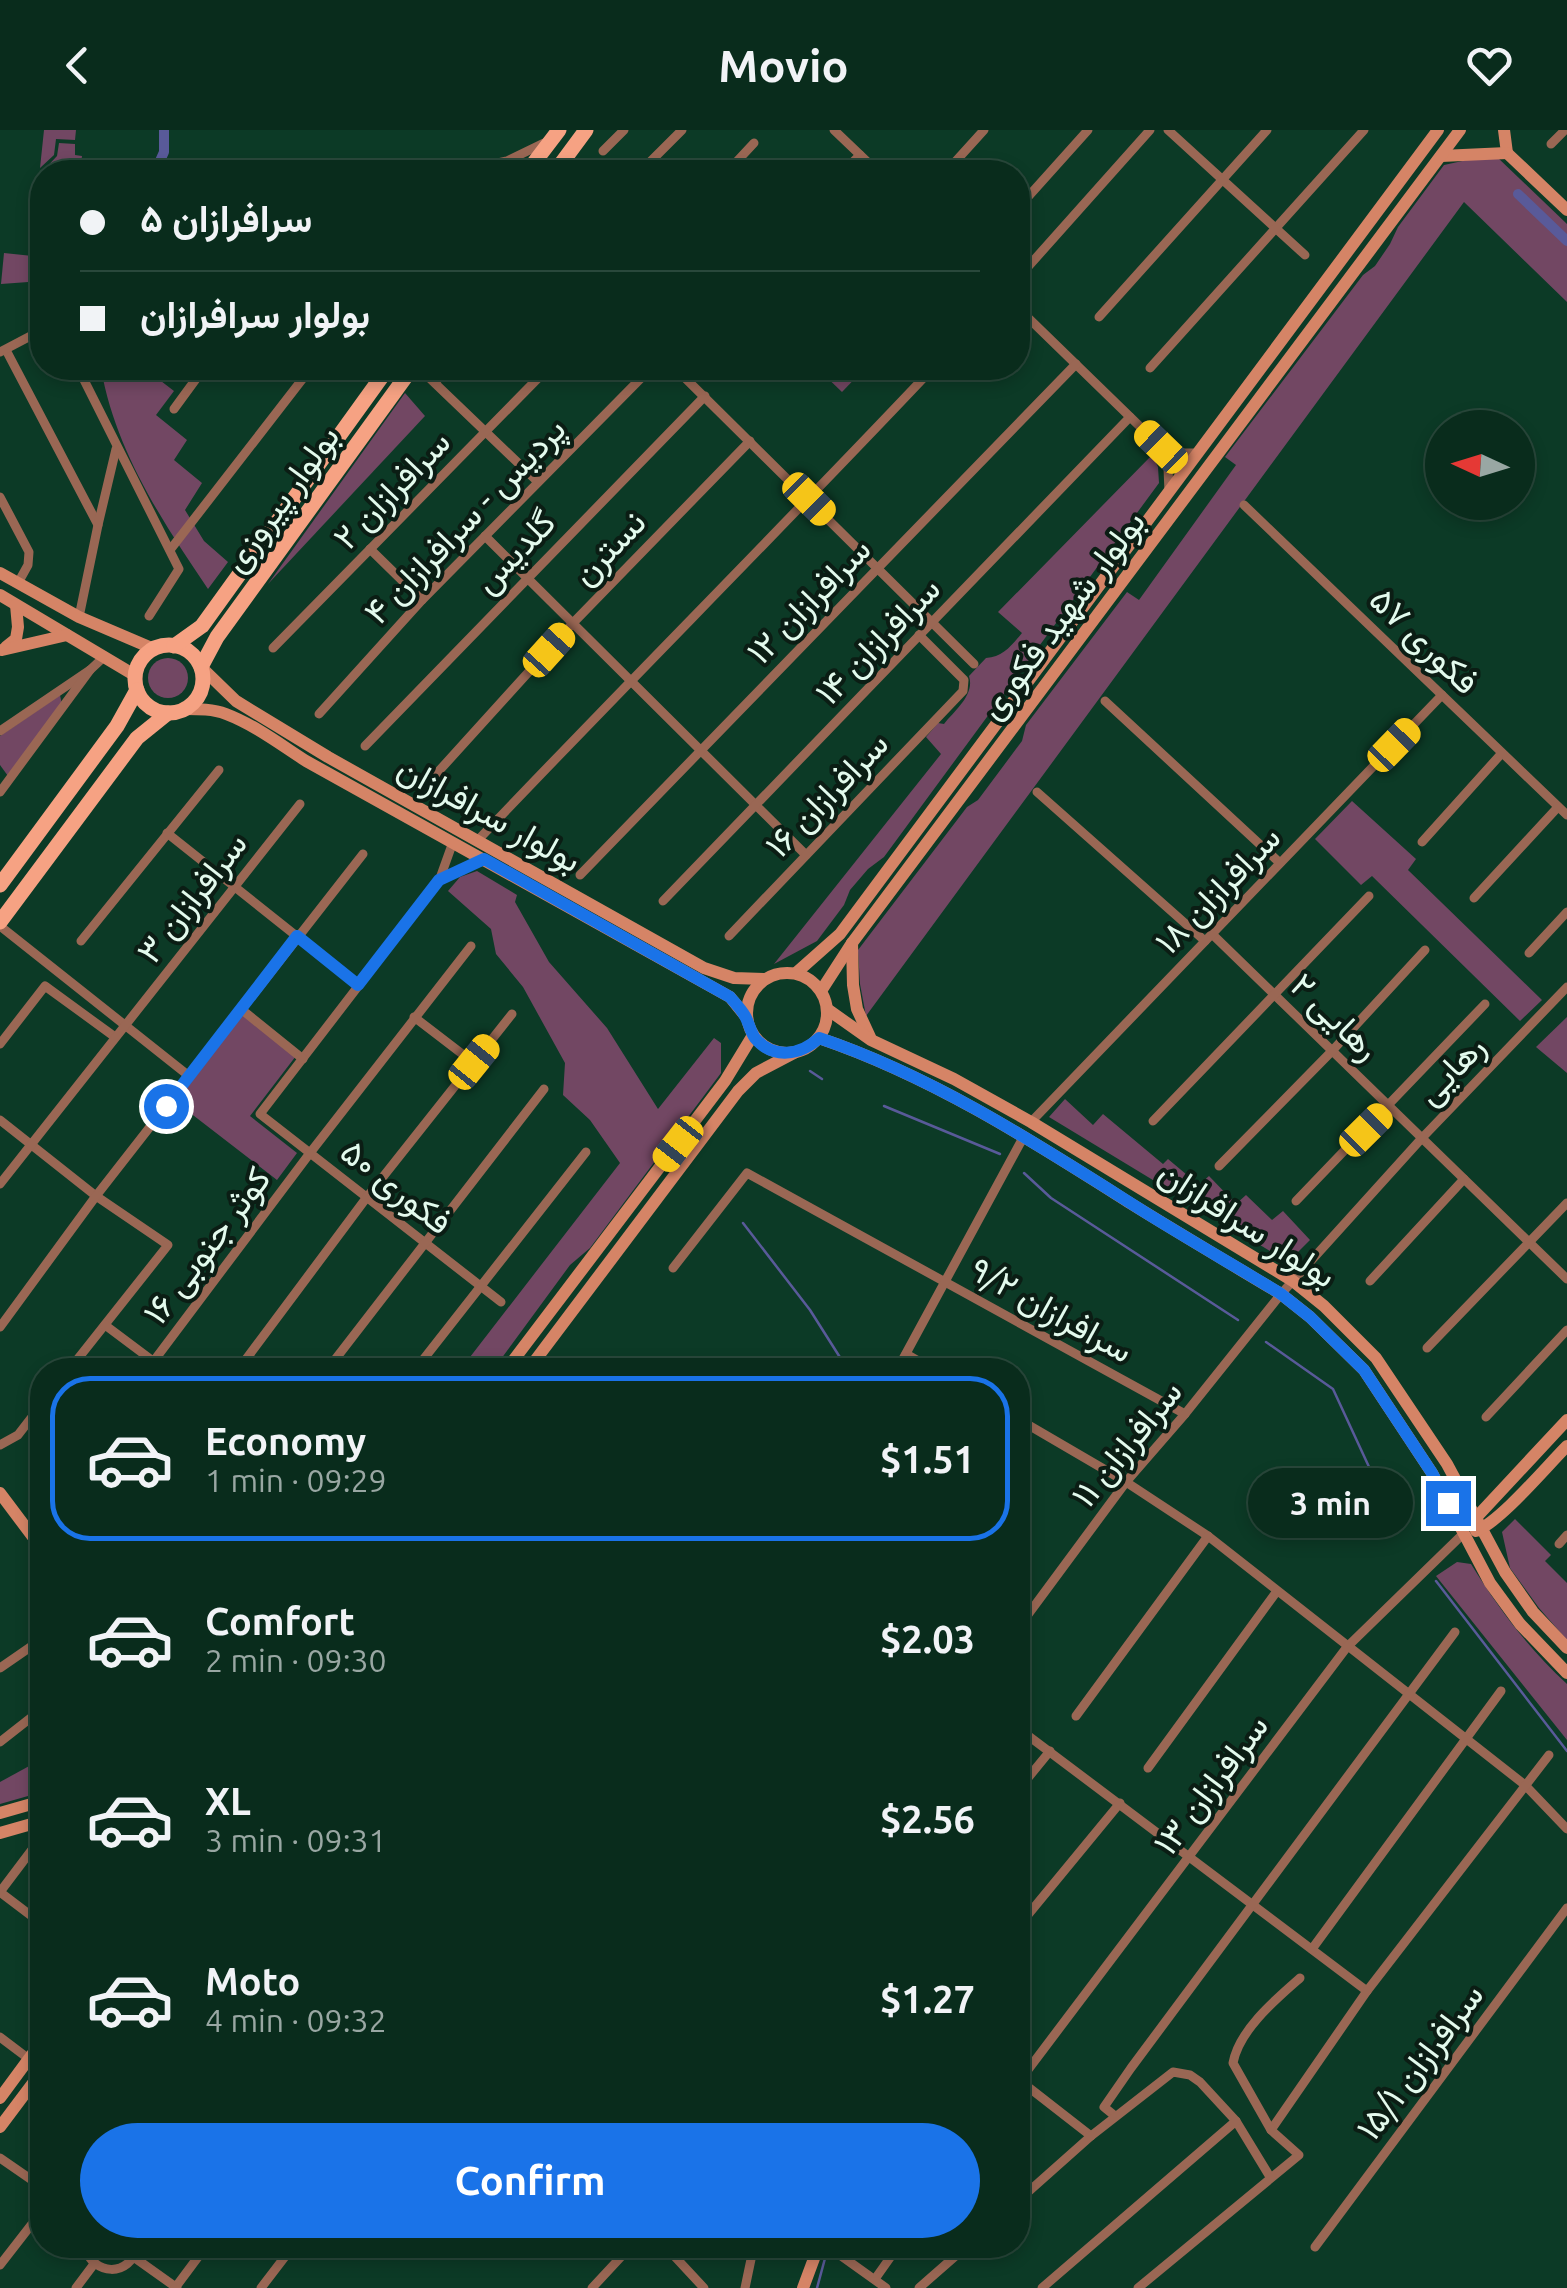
<!DOCTYPE html>
<meta charset="utf-8">
<style>
:root{--surface:#092c1c;--page:#173829;--text:#f1f3f6;--muted:#99a7a3;--line:#29483b;--accent:#1a73e8}
body{margin:0;font-family:Ubuntu,Vazirmatn,sans-serif;background:var(--page);color:var(--text);height:100vh;display:flex;flex-direction:column;font-size:38px;white-space:nowrap}
*{box-sizing:border-box;margin:0}
p{font-size:32px;color:var(--muted)}
.icon{flex:none;width:55px;height:55px;fill:none;stroke:currentColor;stroke-width:2;stroke-linecap:round;stroke-linejoin:round}
.map{position:relative;flex:1;overflow:hidden}
.panel{position:absolute;left:30px;top:1228px;width:1000px;height:900px;display:flex;flex-direction:column;background:var(--surface);border-radius:40px;box-shadow:0 5px 15px #0003,0 0 0 2px var(--line)}
.panel>*{flex:none}
.banner{position:absolute;left:30px;top:30px;width:1000px;height:220px;border-radius:40px;box-shadow:0 5px 15px #0003,0 0 0 2px var(--line);display:grid;align-content:center;height:220px;padding:0 50px;background:var(--surface)}
.needle{width:65px;rotate:274deg}
.controls{position:absolute;left:1425px;top:280px;display:grid;gap:20px}
.controls a{display:grid;place-items:center;width:110px;height:110px;border-radius:50%;background:var(--surface);box-shadow:0 5px 15px #0003,0 0 0 2px var(--line);font-size:50px}
.end{position:absolute;width:45px;height:45px;margin:-22px;border:12px solid #1a73e8;background:#fff;box-shadow:0 0 0 5px #fff}
.from{border-radius:50%}
.bubble{position:absolute;height:70px;border-radius:35px;background:var(--surface);box-shadow:0 5px 15px #0003,0 0 0 2px var(--line);font-size:32px;font-weight:700;line-height:70px;text-align:center}
.car{position:absolute;width:30px;height:60px;margin:-30px -15px;border-radius:12px;box-shadow:0 0 8px 2px #0007;background:linear-gradient(#f5c518 24%,#345 0 40%,#f5c518 0 76%,#345 0 86%,#f5c518 0)}
.banner b{display:flex;align-items:center;gap:35px;height:95px;font-size:38px}
.banner b+b{border-top:2px solid var(--line)}
.banner i{width:25px;height:25px;background:var(--text)}
ul{padding:18px 0 0;list-style:none}
li{display:flex;align-items:center;gap:30px;height:165px;margin:0 20px 15px;padding:0 30px;border:5px solid transparent;border-radius:40px}
li div{flex:1}
li b{display:block;font-size:38px}
li em{font-style:normal;font-weight:700}
li.active{border-color:var(--accent)}
li>.icon{width:90px;height:90px;stroke-width:1.5}
.action{display:flex;gap:20px;margin-top:auto;padding:20px 50px}
.action a{flex:1;height:115px;border-radius:60px;background:var(--accent);color:#fff;font-size:40px;font-weight:700;line-height:115px;text-align:center}
header{display:flex;justify-content:space-between;align-items:center;height:130px;padding:0 50px;background:var(--surface);font-size:45px;font-weight:700}
.map>svg:first-child{display:block}
</style>
<header><svg class="icon" aria-label="back" viewBox="0 0 24 24"><path d="M15 5l-7 7 7 7"/></svg>Movio<svg class="icon" aria-label="heart" viewBox="0 0 24 24"><path d="M12 20l-8-8c-3-5 5-10 8-4 3-6 11-1 8 4z"/></svg></header>
<div class="map">
<svg width="1567" height="2158" viewBox="0 0 1567 2158">
<rect width="100%" height="100%" fill="#0c3a26"/>
<!-- green -->
<g fill="#724763">
<polygon points="44,0 76,0 75,10 56,9 54,25 40,38"/>
<polygon points="59,13 75,14 75,25 82,26 80,42 40,44 57,26"/>
<polygon points="1497,27 1567,94 1567,172 1464,72 866,886 860,854 858,820 967,677 978,670 1022,611 1026,595 1127,462 1139,470 1236,335 1225,327 1363,145 1375,136 1390,114 1398,97 1444,35 1467,30"/>
<polygon points="4,123 42,127 42,151 1,154"/>
<path d="M101 238H144L174 261 156 285 187 310 174 330 202 353 185 380 204 411 228 432 208 459C162 391 115 320 101 238Z"/>
<polygon points="817,238 865,238 842,262"/>
<polygon points="405,263 425,286 268,454"/>
<path d="M1152 325 1158 337 1159 353 884 727 868 739 850 760 844 775 817 811 774 834 941 624 926 607 938 593 944 594C955 580 975 565 969 546L986 528C1003 527 1011 516 1022 503L998 482Z"/>
<circle cx="168" cy="548" r="20"/>
<polygon points="60,565 62,575 8,646 0,635 0,606"/>
<polygon points="1352,671 1416,729 1408,740 1542,870 1520,891 1372,746 1361,755 1315,709"/>
<polygon points="477,741 517,765 515,772 549,832 607,898 658,979 714,908 721,913 721,943 590,1118 570,1135 493,1240 460,1240 620,1033 590,990 563,965 565,933 523,857 496,824 491,799 448,761 460,747"/>
<polygon points="246,881 299,922 250,986 297,1023 277,1050 176,972"/>
<polygon points="1567,887 1567,943 1536,917"/>
<polygon points="1065,969 1093,995 1103,984 1163,1034 1168,1029 1199,1055 1209,1046 1236,1074 1246,1065 1272,1090 1283,1081 1310,1110 1288,1132 1049,987"/>
<polygon points="1515,1389 1551,1425 1545,1431 1567,1453 1567,1510 1539,1478 1510,1438 1502,1402"/>
<path d="M1457 1432 1471 1434C1498 1478 1529 1519 1567 1554V1610L1436 1446Z"/>
<polygon points="42,1629 42,1662 0,1674 0,1652"/>
</g>
<g fill="none" stroke-linecap="round" stroke-linejoin="round">
<!-- stream -->
<g stroke="#595a99" stroke-width="2.5">
<polyline points="810,941 822,949"/>
<polyline points="884,976 1000,1024"/>
<polyline points="1024,1043 1051,1068 1238,1190"/>
<polyline points="743,1093 810,1180 848,1240"/>
<polyline points="1266,1212 1333,1259 1388,1378"/>
<polyline points="1436,1451 1567,1621"/>
<polyline points="817,2158 827,2121"/>
</g>
<!-- canal -->
<g stroke="#595a99" stroke-width="10">
<polyline points="155,42 164,22 164,0"/>
<polyline points="1518,64 1567,111"/>
</g>
<!-- street -->
<g stroke="#9a6754" stroke-width="9">
<polyline points="834,0 878,42"/>
<polyline points="1168,0 1305,125"/>
<polyline points="1551,14 1565,0"/>
<polyline points="603,21 624,0"/>
<polyline points="456,42 507,31 544,13"/>
<polyline points="640,42 682,0"/>
<polyline points="727,42 754,13"/>
<polyline points="843,42 860,25"/>
<polyline points="946,42 984,0"/>
<polyline points="1018,78 1088,0"/>
<polyline points="1018,148 1150,0"/>
<polyline points="1018,178 1161,317 1178,323 1197,323"/>
<polyline points="1099,187 1267,0"/>
<polyline points="6,220 98,395"/>
<polyline points="0,222 42,200"/>
<polyline points="78,238 179,439 149,486"/>
<polyline points="419,238 538,352"/>
<polyline points="675,238 974,534"/>
<polyline points="1150,238 1364,0"/>
<polyline points="435,252 449,238"/>
<polyline points="174,279 204,238"/>
<polyline points="1161,317 1168,338 1169,362"/>
<polyline points="0,367 29,422 28,435 18,453"/>
<polyline points="1244,375 1567,685"/>
<polyline points="485,406 806,725"/>
<polyline points="370,419 422,470"/>
<polyline points="170,420 311,238"/>
<polyline points="79,487 98,395 116,319"/>
<polyline points="273,518 548,238"/>
<polyline points="1105,571 1280,733"/>
<polyline points="319,584 422,470 651,238"/>
<polyline points="0,601 90,540 105,526"/>
<polyline points="365,616 705,266"/>
<polyline points="428,653 573,493 750,311"/>
<polyline points="0,662 90,540"/>
<polyline points="1037,662 1205,811"/>
<polyline points="167,703 358,855"/>
<path d="M477 711C628 552 783 397 933 238"/>
<polyline points="453,712 439,751 260,984 501,1172"/>
<polyline points="1422,712 1502,623"/>
<polyline points="580,745 1076,234"/>
<polyline points="439,751 484,729"/>
<polyline points="1474,768 1558,677"/>
<polyline points="663,771 1130,287"/>
<polyline points="0,796 189,946"/>
<polyline points="1212,804 1567,1149"/>
<polyline points="729,806 963,561 964,550 919,505"/>
<polyline points="81,811 219,640"/>
<polyline points="1529,823 1567,782"/>
<polyline points="241,879 303,929"/>
<polyline points="414,887 474,933"/>
<polyline points="0,914 45,856 115,907"/>
<polyline points="0,990 96,1066 168,1115 69,1240"/>
<polyline points="1153,991 1369,766"/>
<polyline points="1031,992 1442,565"/>
<polyline points="1219,1036 1332,921 1425,820"/>
<polyline points="0,1054 300,674"/>
<polyline points="1296,1071 1485,874"/>
<polyline points="673,1138 747,1043 1185,1284"/>
<polyline points="1370,1151 1464,1049"/>
<polyline points="105,1195 165,1240"/>
<polyline points="0,1197 96,1066 363,724"/>
<polyline points="1427,1218 1567,1073"/>
<polyline points="906,1224 934,1240"/>
<polyline points="147,1240 310,1023 471,816"/>
<polyline points="238,1240 367,1067 512,884"/>
<polyline points="327,1240 544,959"/>
<polyline points="415,1240 586,1022"/>
<polyline points="897,1240 1024,1006"/>
<polyline points="1486,1287 1567,1200"/>
<polyline points="1018,1289 1126,1352 1208,1406 1525,1655 1567,1699"/>
<polyline points="0,1315 18,1305 42,1274"/>
<polyline points="1559,1414 1567,1405"/>
<polyline points="1018,1498 1126,1352 1185,1284 1281,1164 1422,1008 1567,857"/>
<polyline points="0,1538 42,1509"/>
<polyline points="1076,1586 1208,1406"/>
<polyline points="1018,1598 1367,1861"/>
<polyline points="0,1612 42,1579"/>
<polyline points="1148,1638 1277,1461"/>
<polyline points="1018,1660 1050,1621"/>
<polyline points="0,1762 40,1709"/>
<polyline points="0,1762 42,1794"/>
<polyline points="1018,1797 1120,1673"/>
<polyline points="1312,1819 1501,1561"/>
<polyline points="0,1907 29,1929"/>
<polyline points="1018,1949 1091,2006"/>
<polyline points="1018,1953 1347,1517 1464,1403"/>
<polyline points="1115,1986 1104,1977 1131,1938 1455,1502"/>
<polyline points="1271,2000 1367,1861 1549,1625"/>
<polyline points="0,2028 42,2057"/>
<polyline points="1018,2071 1091,2006 1173,1942 1190,1945 1200,1952 1236,1991 1270,2047"/>
<path d="M83 2115C94 2147 129 2148 139 2115"/>
<polyline points="664,2115 704,2158"/>
<polyline points="826,2115 886,2158"/>
<polyline points="1315,2117 1567,1778"/>
<polyline points="502,2123 508,2115"/>
<polyline points="135,2128 177,2158"/>
<polyline points="0,2135 42,2081"/>
<polyline points="875,2149 899,2115"/>
<polyline points="76,2158 94,2134"/>
<polyline points="175,2158 207,2115"/>
<polyline points="261,2158 287,2124"/>
<polyline points="592,2158 632,2115"/>
<polyline points="745,2158 754,2115"/>
<polyline points="919,2158 968,2115"/>
<polyline points="1042,2158 1236,1991"/>
<path d="M1138 2158 1299 2025 1271 2000 1233 1933C1239 1900 1276 1869 1300 1848"/>
</g>
<!-- secondary -->
<g stroke="#d58466" stroke-width="12">
<polyline points="1504,0 1507,23"/>
<polyline points="1507,23 1567,80"/>
<polyline points="1441,26 1507,23"/>
<polyline points="0,443 79,487 154,519"/>
<polyline points="0,465 136,546"/>
<polyline points="6,517 16,509 18,497 16,475"/>
<polyline points="2,520 67,505"/>
<polyline points="201,537 236,571 328,627 704,838 734,848 765,849"/>
<path d="M185 579C199 579 213 579 226 584 255 595 281 615 306 631L730 867 747 888"/>
<polyline points="852,813 853,855 857,879 870,907"/>
<polyline points="796,843 840,804 1438,0"/>
<circle cx="787" cy="883" r="40"/>
<polyline points="821,861 852,813 1460,0"/>
<polyline points="827,879 871,910 954,949 1031,992 1293,1151 1324,1176 1376,1228 1447,1334 1505,1442 1533,1482 1567,1518"/>
<path d="M819 908C931 946 1031 1010 1130 1073 1180 1104 1231 1134 1281 1164L1310 1187 1364 1240 1432 1343 1490 1453 1520 1494 1567 1543"/>
<polyline points="506,1240 725,951 753,905"/>
<polyline points="528,1240 738,961 756,943 794,923"/>
<polyline points="0,1363 33,1407 42,1416"/>
<polyline points="1471,1393 1567,1290"/>
<path d="M1476 1401C1501 1391 1546 1337 1567 1316"/>
<polyline points="0,1683 42,1671"/>
<polyline points="0,1703 42,1691"/>
<polyline points="0,1968 42,1911"/>
<polyline points="0,1997 42,1941"/>
<polyline points="803,2158 819,2115"/>
</g>
<!-- primary -->
<g stroke="#f6a283" stroke-width="15">
<polyline points="527,42 559,0"/>
<polyline points="555,42 586,0"/>
<circle cx="169" cy="549" r="34"/>
<polyline points="174,516 202,496 388,238"/>
<polyline points="201,537 217,507 412,238"/>
<polyline points="0,755 117,596 137,560"/>
<polyline points="0,792 137,608 168,583"/>
</g>
</g>
<g fill="none" stroke-linecap="round" stroke-linejoin="round">
<!-- route -->
<path stroke="#1a73e8" stroke-width="12" d="M166 976 297 806 358 855 439 750 484 729 730 867C735 873 741 879 745 886 749 893 750 901 755 908 773 930 801 925 819 908 935 947 1040 1016 1143 1081 1188 1109 1235 1136 1281 1164L1310 1187 1364 1240 1432 1343 1448 1373"/>
</g>
<g text-anchor="middle" dominant-baseline="central" stroke-width="8" stroke-linejoin="round" paint-order="stroke">
<!-- street labels -->
<g font-size="35" fill="#e3faed" stroke="#0b1d14">
<text transform="translate(391 359) rotate(-46)">سرافرازان ۲</text>
<text transform="translate(280 368) rotate(-54)">بولوار پیروزی</text>
<text transform="translate(464 390) rotate(-46)">پردیس - سرافرازان ۴</text>
<text transform="translate(608 417) rotate(-46)">نسترن</text>
<text transform="translate(514 421) rotate(-46)">گلدیس</text>
<text transform="translate(808 470) rotate(-46)">سرافرازان ۱۲</text>
<text transform="translate(1061 484) rotate(-53)">بولوار شهید فکوری</text>
<text transform="translate(877 510) rotate(-46)">سرافرازان ۱۴</text>
<text transform="translate(1425 510) rotate(44)">فکوری ۵۷</text>
<text transform="translate(826 664) rotate(-46)">سرافرازان ۱۶</text>
<text transform="translate(490 683) rotate(29)">بولوار سرافرازان</text>
<text transform="translate(1217 759) rotate(-46)">سرافرازان ۱۸</text>
<text transform="translate(191 767) rotate(-52)">سرافرازان ۳</text>
<text transform="translate(1336 886) rotate(44)">رهایی ۲</text>
<text transform="translate(1450 939) rotate(-46)">رهایی</text>
<text transform="translate(397 1056) rotate(38)">فکوری ۵۰</text>
<text transform="translate(1248 1093) rotate(33)">بولوار سرافرازان</text>
<text transform="translate(206 1115) rotate(-53)">کوثر جنوبی ۱۶</text>
<text transform="translate(1052 1179) rotate(29)">سرافرازان ۹/۲</text>
<text transform="translate(1126 1313) rotate(-51)">سرافرازان ۱۱</text>
<text transform="translate(1210 1654) rotate(-53)">سرافرازان ۱۳</text>
<text transform="translate(1419 1931) rotate(-53)">سرافرازان ۱۵/۱</text>
</g>
</g>
</svg>
<div class="controls">
<a><svg class="needle" viewBox="-14 -14 28 28"><path d="M0-13l5 13h-10z" fill="#e53935"/><path d="M0 13l5-13h-10z" fill="#99a7a3"/></svg></a>
</div>
<i class="end from" style="left:166px;top:976px"></i>
<i class="end" style="left:1448px;top:1373px"></i>
<div class="bubble" style="left:1248px;top:1338px;width:165px">3 min</div>
<i class="car" style="left:1161px;top:317px;rotate:314deg"></i>
<i class="car" style="left:809px;top:369px;rotate:135deg"></i>
<i class="car" style="left:549px;top:520px;rotate:42deg"></i>
<i class="car" style="left:1394px;top:615px;rotate:44deg"></i>
<i class="car" style="left:474px;top:932px;rotate:39deg"></i>
<i class="car" style="left:1366px;top:1000px;rotate:45deg"></i>
<i class="car" style="left:678px;top:1014px;rotate:218deg"></i>
<div class="banner">
<b><i class="from"></i>سرافرازان ۵</b>
<b><i></i>بولوار سرافرازان</b>
</div>
<section class="panel">
<ul>
<li class="active"><svg class="icon" aria-label="car" viewBox="0 0 24 24"><path d="M5 17H2v-5l4-1 3-4h7l3 4 3 1v5h-3M9 17h6M6 11h13"/><circle cx="7" cy="17" r="2"/><circle cx="17" cy="17" r="2"/></svg><div><b>Economy</b><p>1 min · 09:29</p></div><em>$1.51</em></li>
<li><svg class="icon" aria-label="car" viewBox="0 0 24 24"><path d="M5 17H2v-5l4-1 3-4h7l3 4 3 1v5h-3M9 17h6M6 11h13"/><circle cx="7" cy="17" r="2"/><circle cx="17" cy="17" r="2"/></svg><div><b>Comfort</b><p>2 min · 09:30</p></div><em>$2.03</em></li>
<li><svg class="icon" aria-label="car" viewBox="0 0 24 24"><path d="M5 17H2v-5l4-1 3-4h7l3 4 3 1v5h-3M9 17h6M6 11h13"/><circle cx="7" cy="17" r="2"/><circle cx="17" cy="17" r="2"/></svg><div><b>XL</b><p>3 min · 09:31</p></div><em>$2.56</em></li>
<li><svg class="icon" aria-label="car" viewBox="0 0 24 24"><path d="M5 17H2v-5l4-1 3-4h7l3 4 3 1v5h-3M9 17h6M6 11h13"/><circle cx="7" cy="17" r="2"/><circle cx="17" cy="17" r="2"/></svg><div><b>Moto</b><p>4 min · 09:32</p></div><em>$1.27</em></li>
</ul>
<div class="action"><a>Confirm</a></div>
</section>
</div>
